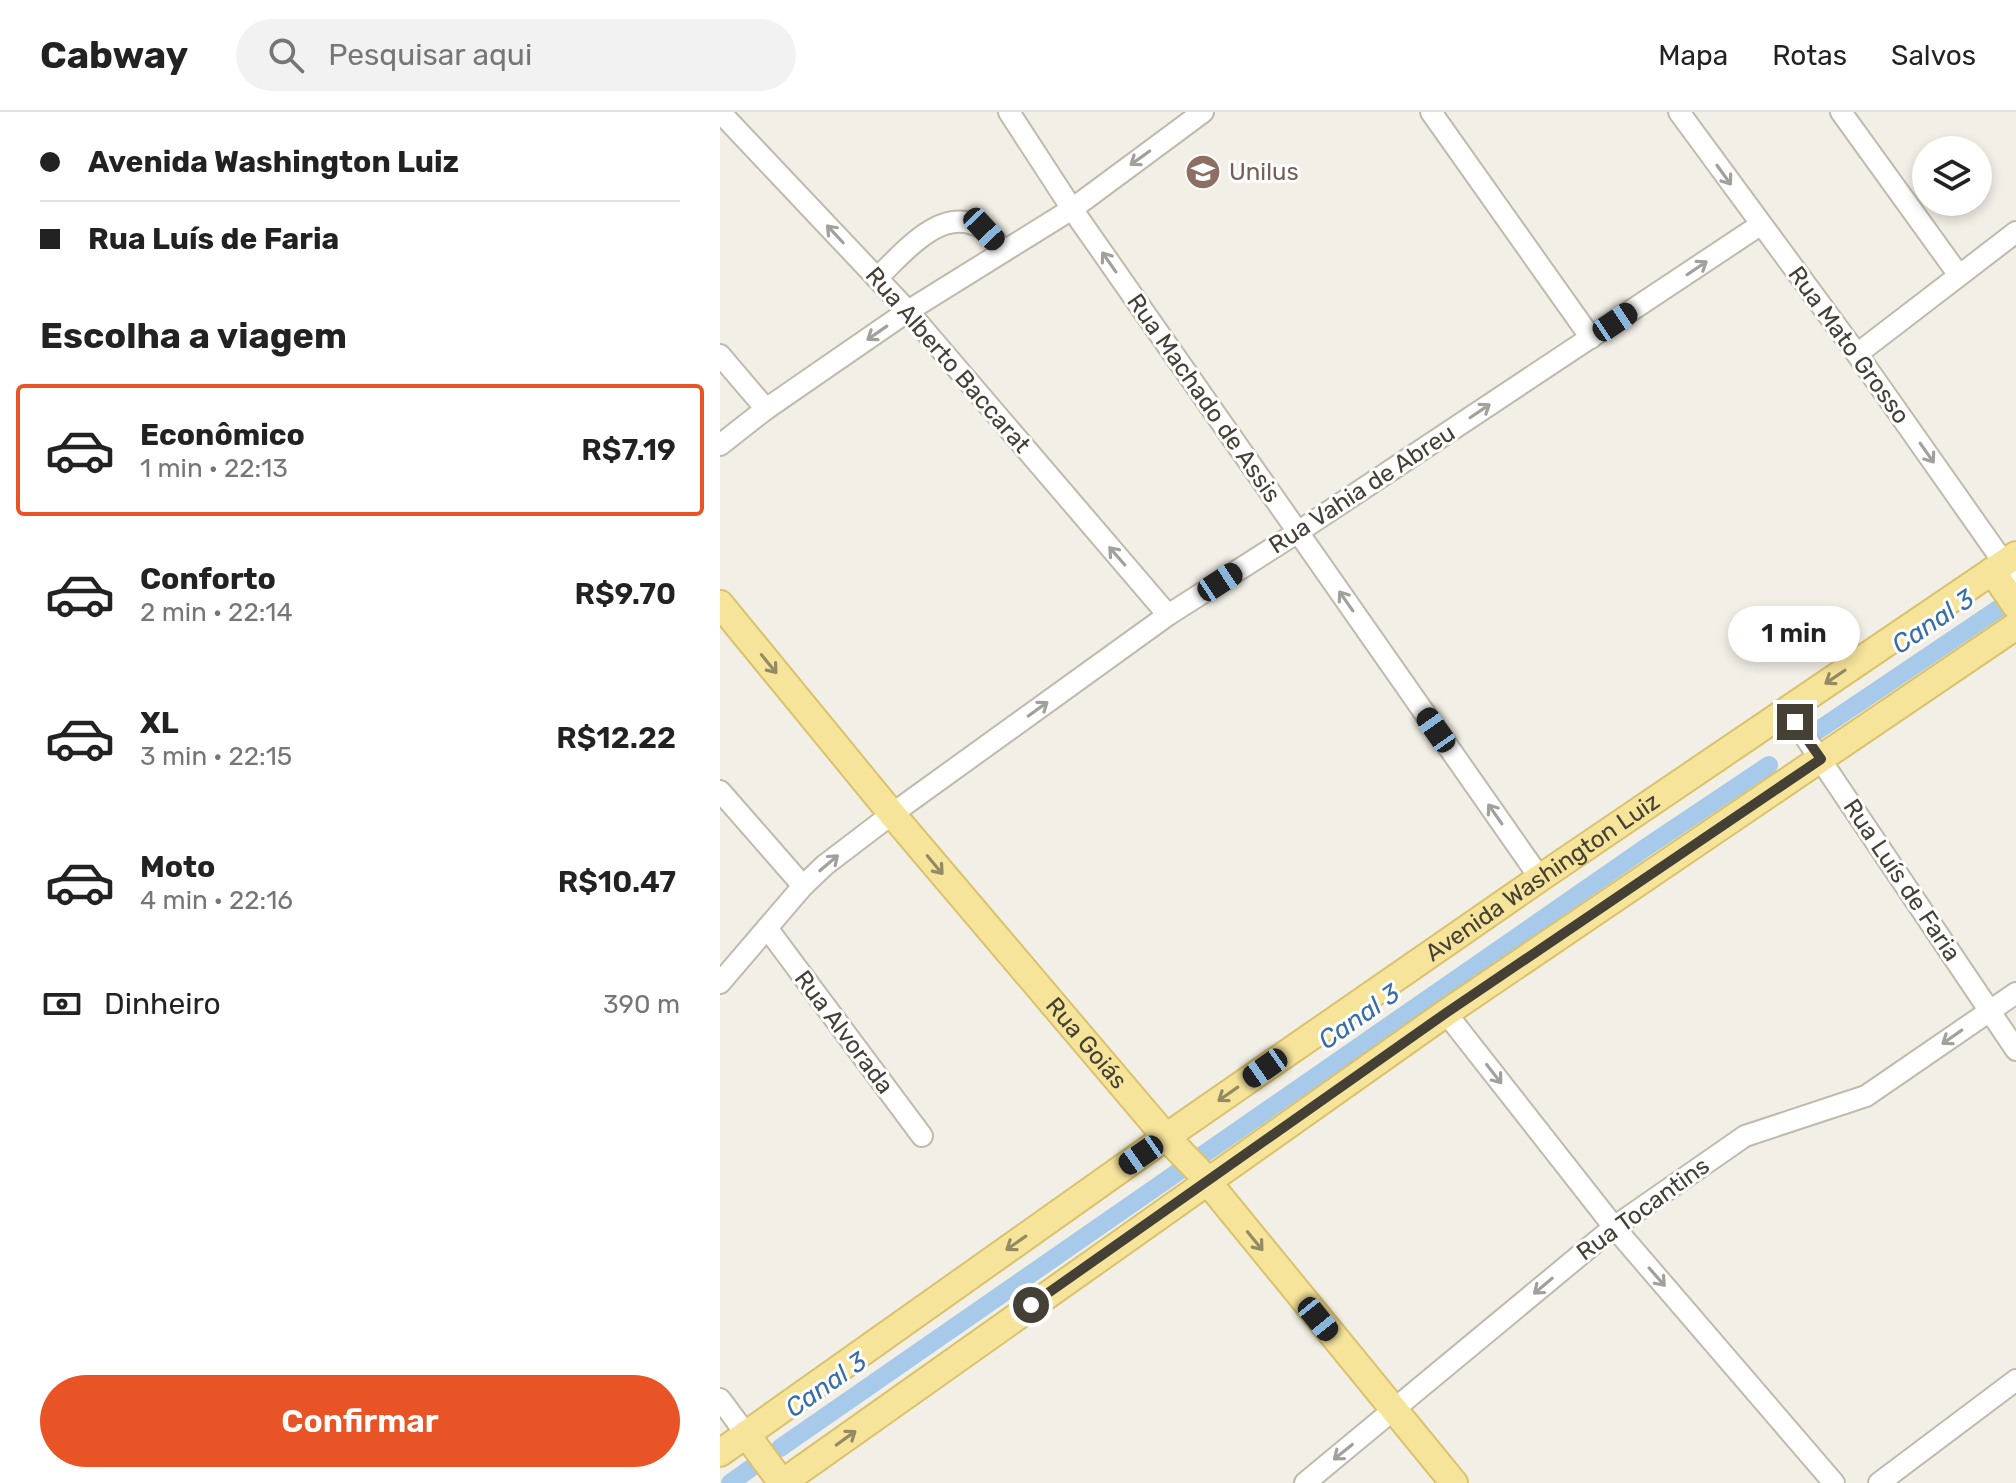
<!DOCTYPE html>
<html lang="pt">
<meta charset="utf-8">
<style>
:root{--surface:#fff;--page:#f2f2f2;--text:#222;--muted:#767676;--line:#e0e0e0;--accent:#e95426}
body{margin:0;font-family:Rubik,sans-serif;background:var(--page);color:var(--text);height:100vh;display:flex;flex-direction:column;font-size:30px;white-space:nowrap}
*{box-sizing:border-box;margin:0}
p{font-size:26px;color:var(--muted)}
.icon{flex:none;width:44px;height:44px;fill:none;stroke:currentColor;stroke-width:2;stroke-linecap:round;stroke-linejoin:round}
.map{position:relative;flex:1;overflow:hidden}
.sheet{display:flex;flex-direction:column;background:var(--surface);width:720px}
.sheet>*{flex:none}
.guide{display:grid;align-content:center;height:176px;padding:0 40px;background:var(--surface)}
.buttons{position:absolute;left:1192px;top:24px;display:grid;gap:16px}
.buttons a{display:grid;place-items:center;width:80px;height:80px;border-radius:50%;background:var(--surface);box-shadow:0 4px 12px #0003;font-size:40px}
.end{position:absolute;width:36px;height:36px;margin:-18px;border:10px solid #444036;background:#fff;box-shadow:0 0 0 4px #fff}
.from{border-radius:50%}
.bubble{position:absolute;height:56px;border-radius:28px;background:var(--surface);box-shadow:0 4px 12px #0003;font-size:26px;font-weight:600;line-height:56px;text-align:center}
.car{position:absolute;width:24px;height:48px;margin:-24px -12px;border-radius:10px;box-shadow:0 0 6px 2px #0007;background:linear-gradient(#222 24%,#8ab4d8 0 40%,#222 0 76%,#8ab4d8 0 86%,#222 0)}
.guide b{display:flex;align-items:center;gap:28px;height:76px;font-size:30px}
.guide b+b{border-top:2px solid var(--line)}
.guide i{width:20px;height:20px;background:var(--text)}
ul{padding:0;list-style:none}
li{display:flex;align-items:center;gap:24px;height:132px;margin:0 16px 12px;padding:0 24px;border:4px solid transparent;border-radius:8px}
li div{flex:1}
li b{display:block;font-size:30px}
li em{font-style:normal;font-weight:600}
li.active{border-color:var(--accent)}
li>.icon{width:72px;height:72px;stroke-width:1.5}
h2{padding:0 40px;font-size:36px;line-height:96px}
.pay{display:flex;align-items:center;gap:20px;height:88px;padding:0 40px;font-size:30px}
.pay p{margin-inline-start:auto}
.button{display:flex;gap:16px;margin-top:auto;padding:16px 40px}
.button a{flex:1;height:92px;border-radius:48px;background:var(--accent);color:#fff;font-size:32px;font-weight:600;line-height:92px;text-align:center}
header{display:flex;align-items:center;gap:48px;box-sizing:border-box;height:112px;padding:0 40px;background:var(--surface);border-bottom:2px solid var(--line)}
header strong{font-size:38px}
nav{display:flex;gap:44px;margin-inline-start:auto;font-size:28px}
.search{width:560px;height:72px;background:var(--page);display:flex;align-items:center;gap:20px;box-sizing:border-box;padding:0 28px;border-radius:44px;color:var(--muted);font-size:30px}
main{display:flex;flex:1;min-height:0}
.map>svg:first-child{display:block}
</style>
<header>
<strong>Cabway</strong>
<div class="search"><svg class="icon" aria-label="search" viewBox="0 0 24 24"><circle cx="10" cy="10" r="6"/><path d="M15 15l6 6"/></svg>Pesquisar aqui</div>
<nav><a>Mapa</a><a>Rotas</a><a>Salvos</a></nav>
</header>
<main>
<section class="sheet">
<div class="guide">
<b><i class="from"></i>Avenida Washington Luiz</b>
<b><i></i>Rua Luís de Faria</b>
</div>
<h2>Escolha a viagem</h2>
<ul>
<li class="active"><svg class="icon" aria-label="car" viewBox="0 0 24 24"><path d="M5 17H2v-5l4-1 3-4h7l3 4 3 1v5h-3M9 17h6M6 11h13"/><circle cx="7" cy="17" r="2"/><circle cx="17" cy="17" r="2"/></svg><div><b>Econômico</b><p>1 min · 22:13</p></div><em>R$7.19</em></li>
<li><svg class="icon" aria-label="car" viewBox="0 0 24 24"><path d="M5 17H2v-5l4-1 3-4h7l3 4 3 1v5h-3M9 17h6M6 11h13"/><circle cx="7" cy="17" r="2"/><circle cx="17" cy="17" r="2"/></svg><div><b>Conforto</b><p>2 min · 22:14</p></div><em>R$9.70</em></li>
<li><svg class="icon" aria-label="car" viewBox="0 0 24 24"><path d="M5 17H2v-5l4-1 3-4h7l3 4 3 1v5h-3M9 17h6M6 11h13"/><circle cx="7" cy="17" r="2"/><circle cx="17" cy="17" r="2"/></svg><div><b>XL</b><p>3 min · 22:15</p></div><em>R$12.22</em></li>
<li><svg class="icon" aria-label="car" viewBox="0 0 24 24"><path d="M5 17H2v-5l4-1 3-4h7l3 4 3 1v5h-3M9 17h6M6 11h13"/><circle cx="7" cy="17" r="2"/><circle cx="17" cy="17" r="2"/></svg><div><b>Moto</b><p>4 min · 22:16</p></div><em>R$10.47</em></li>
</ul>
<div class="pay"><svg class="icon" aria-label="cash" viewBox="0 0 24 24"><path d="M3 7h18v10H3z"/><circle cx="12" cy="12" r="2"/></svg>Dinheiro<p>390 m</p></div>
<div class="button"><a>Confirmar</a></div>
</section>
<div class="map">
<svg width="1296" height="1371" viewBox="0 0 1296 1371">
<rect width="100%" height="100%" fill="#f2efe6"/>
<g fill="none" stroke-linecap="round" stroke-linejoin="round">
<!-- canal -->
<g stroke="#a7c9ea" stroke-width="18">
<polyline points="1094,621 1281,495"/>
<polyline points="60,1336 928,734 1049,653"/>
<polyline points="10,1371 31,1356"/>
</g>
<defs>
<g id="minor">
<polyline points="0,0 188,199 448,503"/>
<polyline points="289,0 352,97 820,766"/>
<polyline points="711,0 871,226"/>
<polyline points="959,0 1137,242 1296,468"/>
<polyline points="1121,0 1238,162"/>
<path d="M157 166C184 141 221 92 262 116 270 121 277 132 284 139"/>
<polyline points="1137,242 1296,120"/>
<polyline points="0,243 46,297"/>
<polyline points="0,333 46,297 188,199 352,97 483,0"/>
<polyline points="1067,598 1296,938"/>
<polyline points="0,679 83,774"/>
<polyline points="47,816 202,1024"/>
<polyline points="0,871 83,774 105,753 172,702 448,503 578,420 1040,113"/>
<polyline points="726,901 894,1115 1114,1371"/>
<polyline points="0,1287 26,1322"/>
<polyline points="585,1371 894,1115 1025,1024 1146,984 1296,881"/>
<polyline points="1159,1371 1296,1268"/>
</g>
<g id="major">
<polyline points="1272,459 1296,494"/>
<path id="s1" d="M0 492 172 702 446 1025 478 1058 734 1371"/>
<polyline points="26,1322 62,1371"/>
<path id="s2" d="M0 1341 446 1025 820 766 1296 443"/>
<polyline points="62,1371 726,901 1296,514"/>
</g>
</defs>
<!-- minor casing -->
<use href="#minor" stroke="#bfbaac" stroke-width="24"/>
<!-- major casing -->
<use href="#major" stroke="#dac26c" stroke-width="30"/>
<!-- minor -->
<use href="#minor" stroke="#fff" stroke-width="20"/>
<!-- major -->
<use href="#major" stroke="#f6e49b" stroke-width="26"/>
</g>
<!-- one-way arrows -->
<defs><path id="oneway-shaft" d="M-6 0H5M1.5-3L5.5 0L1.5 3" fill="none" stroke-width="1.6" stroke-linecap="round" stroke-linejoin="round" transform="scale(2)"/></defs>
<g stroke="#a2a09a">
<use href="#oneway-shaft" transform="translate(420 46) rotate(144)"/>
<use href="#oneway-shaft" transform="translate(1004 63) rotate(54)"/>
<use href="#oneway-shaft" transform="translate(115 122) rotate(-133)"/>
<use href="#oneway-shaft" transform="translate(389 150) rotate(-125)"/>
<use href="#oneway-shaft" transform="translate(977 156) rotate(-34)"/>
<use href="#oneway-shaft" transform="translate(157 221) rotate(145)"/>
<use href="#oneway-shaft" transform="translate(760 299) rotate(-34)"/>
<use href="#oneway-shaft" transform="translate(1207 341) rotate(55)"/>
<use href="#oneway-shaft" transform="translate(397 444) rotate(-131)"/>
<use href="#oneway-shaft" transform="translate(626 489) rotate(-125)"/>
<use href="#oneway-shaft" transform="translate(318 597) rotate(-36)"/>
<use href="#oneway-shaft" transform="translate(775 702) rotate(-125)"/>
<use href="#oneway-shaft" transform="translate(109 751) rotate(-40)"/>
<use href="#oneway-shaft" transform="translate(1232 925) rotate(145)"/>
<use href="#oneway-shaft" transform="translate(774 962) rotate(52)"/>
<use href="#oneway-shaft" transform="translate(937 1165) rotate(49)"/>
<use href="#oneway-shaft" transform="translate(823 1174) rotate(140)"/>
<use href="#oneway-shaft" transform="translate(623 1340) rotate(141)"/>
</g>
<g stroke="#948a63">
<use href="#oneway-shaft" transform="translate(49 552) rotate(51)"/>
<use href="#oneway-shaft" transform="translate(1115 565) rotate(146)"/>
<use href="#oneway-shaft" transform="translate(215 753) rotate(50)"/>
<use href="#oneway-shaft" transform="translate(508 982) rotate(145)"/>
<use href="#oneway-shaft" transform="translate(535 1129) rotate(51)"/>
<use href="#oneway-shaft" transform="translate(296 1131) rotate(145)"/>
<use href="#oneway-shaft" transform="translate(126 1326) rotate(-36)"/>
</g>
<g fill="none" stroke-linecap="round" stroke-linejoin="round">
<!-- route -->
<polyline stroke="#444036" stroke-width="10" points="311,1193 726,901 1101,647 1075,610"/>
</g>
<!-- icons -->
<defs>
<symbol id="university-disc" viewBox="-11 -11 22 22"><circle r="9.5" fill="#8d6e63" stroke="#fff"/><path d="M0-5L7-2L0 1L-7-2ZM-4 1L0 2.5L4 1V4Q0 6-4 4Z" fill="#fff"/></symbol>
</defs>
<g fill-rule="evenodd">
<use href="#university-disc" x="463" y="40" width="40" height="40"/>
</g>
<g text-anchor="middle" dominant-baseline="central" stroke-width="6" stroke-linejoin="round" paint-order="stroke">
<!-- education labels -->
<g font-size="24" fill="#785e54" stroke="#fff" text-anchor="start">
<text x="509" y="60">Unilus</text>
</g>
<!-- street labels -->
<g font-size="24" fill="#444036" stroke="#fff">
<text transform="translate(1129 233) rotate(54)">Rua Mato Grosso</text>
<text transform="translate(228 248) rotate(49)">Rua Alberto Baccarat</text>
<text transform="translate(484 286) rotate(55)">Rua Machado de Assis</text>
<text transform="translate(642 377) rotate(-33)">Rua Vahia de Abreu</text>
<text stroke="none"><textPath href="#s2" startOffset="1004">Avenida Washington Luiz</textPath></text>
<text transform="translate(1182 768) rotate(56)">Rua Luís de Faria</text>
<text transform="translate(124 920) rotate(53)">Rua Alvorada</text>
<text stroke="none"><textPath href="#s1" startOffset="572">Rua Goiás</textPath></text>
<text transform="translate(923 1097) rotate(-36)">Rua Tocantins</text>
</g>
<!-- water labels -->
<g font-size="26" font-style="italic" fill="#386ea7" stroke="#fff">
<text transform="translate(1213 510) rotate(-34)">Canal 3</text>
<text transform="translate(639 905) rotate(-35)">Canal 3</text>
<text transform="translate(106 1273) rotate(-35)">Canal 3</text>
</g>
</g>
</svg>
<div class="buttons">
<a><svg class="icon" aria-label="layers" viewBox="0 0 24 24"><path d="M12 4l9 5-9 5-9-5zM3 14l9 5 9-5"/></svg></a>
</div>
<i class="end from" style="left:311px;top:1193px"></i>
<i class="end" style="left:1075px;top:610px"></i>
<div class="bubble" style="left:1008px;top:494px;width:132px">1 min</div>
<i class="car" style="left:264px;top:117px;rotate:137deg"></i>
<i class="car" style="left:895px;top:210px;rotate:56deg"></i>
<i class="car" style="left:500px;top:470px;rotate:57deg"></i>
<i class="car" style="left:716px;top:618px;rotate:325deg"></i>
<i class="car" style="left:545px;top:956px;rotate:235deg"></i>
<i class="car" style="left:421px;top:1043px;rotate:235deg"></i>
<i class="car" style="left:598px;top:1207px;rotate:141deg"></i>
</div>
</main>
